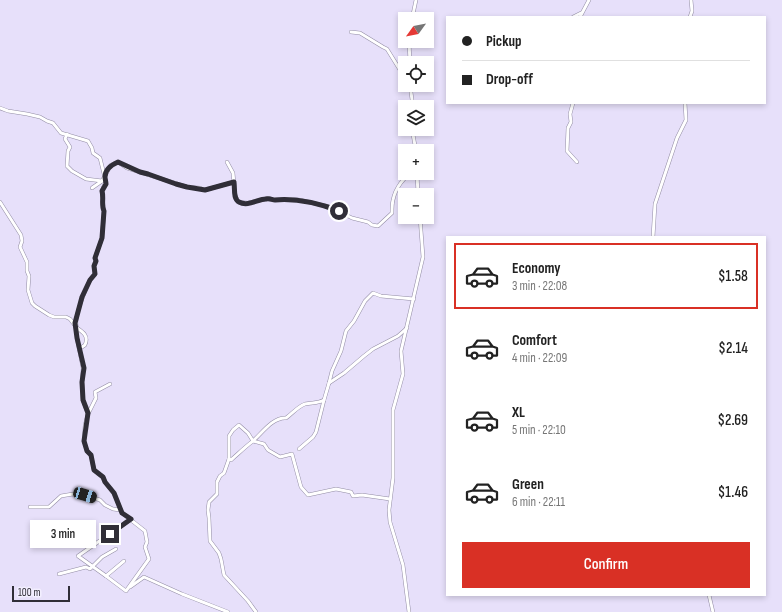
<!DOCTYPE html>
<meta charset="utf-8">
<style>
:root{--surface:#fff;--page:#f2f2f2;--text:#222;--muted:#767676;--line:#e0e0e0;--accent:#d93025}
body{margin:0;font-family:"Sofia Sans Condensed",sans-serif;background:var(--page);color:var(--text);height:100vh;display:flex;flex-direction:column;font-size:15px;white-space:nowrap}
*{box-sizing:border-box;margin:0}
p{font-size:13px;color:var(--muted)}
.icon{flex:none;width:22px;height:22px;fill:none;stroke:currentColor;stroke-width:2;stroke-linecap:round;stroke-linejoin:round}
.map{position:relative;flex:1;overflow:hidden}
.details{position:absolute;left:446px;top:236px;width:320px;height:360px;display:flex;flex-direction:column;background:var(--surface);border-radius:0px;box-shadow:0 2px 6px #0003}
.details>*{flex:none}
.banner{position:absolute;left:446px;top:16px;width:320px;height:88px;border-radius:0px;box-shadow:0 2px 6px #0003;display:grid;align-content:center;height:88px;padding:0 16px;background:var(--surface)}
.needle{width:26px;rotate:237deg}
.buttons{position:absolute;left:398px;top:12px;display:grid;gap:8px}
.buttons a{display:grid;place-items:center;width:36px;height:36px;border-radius:0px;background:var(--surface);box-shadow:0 2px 6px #0003;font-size:20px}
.scale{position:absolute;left:12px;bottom:10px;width:58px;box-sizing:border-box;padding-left:4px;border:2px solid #302e37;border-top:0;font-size:11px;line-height:14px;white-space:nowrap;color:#302e37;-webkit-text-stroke:3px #f3efff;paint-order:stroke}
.end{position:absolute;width:18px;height:18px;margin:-9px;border:5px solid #302e37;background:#fff;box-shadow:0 0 0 2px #fff}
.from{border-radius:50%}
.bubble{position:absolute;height:28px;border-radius:0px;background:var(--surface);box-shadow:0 2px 6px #0003;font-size:13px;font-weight:600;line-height:28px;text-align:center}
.car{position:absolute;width:12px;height:24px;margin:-12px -6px;border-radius:5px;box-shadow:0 0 3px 1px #0007;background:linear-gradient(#222 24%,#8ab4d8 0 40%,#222 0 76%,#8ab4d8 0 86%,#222 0)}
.banner b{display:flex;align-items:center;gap:14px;height:38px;font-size:15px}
.banner b+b{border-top:1px solid var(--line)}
.banner i{width:10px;height:10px;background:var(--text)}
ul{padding:7px 0 0;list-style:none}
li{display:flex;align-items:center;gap:12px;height:66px;margin:0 8px 6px;padding:0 8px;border:2px solid transparent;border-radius:0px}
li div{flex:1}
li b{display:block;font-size:15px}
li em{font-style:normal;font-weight:600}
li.on{border-color:var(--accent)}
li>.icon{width:36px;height:36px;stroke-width:1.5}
.primary-button{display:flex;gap:8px;margin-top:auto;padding:8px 16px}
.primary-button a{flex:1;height:46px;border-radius:0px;background:var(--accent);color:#fff;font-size:16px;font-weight:600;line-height:46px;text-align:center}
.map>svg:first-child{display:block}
</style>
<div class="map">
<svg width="782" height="612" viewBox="0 0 782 612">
<rect width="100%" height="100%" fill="#e7e0fa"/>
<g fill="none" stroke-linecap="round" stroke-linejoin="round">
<defs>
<g id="minor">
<polyline points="573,17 581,13"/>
<polyline points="580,17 589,0"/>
<polyline points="690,17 692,11 691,0"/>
<polyline points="412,19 416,0"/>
<polyline points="351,32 360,33 383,47 387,49 405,78"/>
<polyline points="409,41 410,63"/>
<polyline points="410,85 413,107"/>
<polyline points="573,103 570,114 571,122 568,128 567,151 577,162"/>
<path d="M0 108 8 111 27 114 40 117 47 121 53 123 61 133 88 141 92 148 93 153 100 158 106 182C105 184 104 186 103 188 102 190 103 209 104 211L102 238 95 258 96 261 94 266 95 274C93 276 90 279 89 282 85 291 73 319 77 328 83 332 89 336 85 345L79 349"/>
<polyline points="412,129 416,151"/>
<polyline points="67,134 65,139 70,147 68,151 67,166 72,171 86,179 102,181"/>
<path d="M227 162 233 173 235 195 238 202 248 203 268 198 274 200 290 199 300 200 330 207 352 218 368 222 372 225 378 226 392 213C392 209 392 204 393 200 395 190 404 174 415 173"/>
<polyline points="417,173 418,195"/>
<polyline points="92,188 102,181 111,165 118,162 127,168 140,172 187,187 200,188 205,190 234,182"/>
<polyline points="0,202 21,235 22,241 20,247 27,262 27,271 29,276 28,290 32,303 35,306 49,315 54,317 66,317 70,319 77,328 77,338 83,368 82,382 83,400 88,414"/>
<polyline points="653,237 655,204 677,138 686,120 685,103"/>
<polyline points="329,383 332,371 341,351 346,331 354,321 365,301 373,293 381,296 414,299"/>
<polyline points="299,449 313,437 316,432 324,400"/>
<path d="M229 459 231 460C239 453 245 447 253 441L264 444 268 450 280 457 292 454 301 487 308 495 336 489 351 492 353 496 362 495 390 499"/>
<polyline points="30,507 49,507 61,496 73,494 85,495 100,500 105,505 113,509 120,510"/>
<polyline points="124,561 106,576 78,556 131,519"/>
<polyline points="59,574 86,567 90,569 102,557 116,549"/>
<polyline points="106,576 126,591 149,559 145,547 147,542 145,531 122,513 114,493 105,482 103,477 94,470 91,455 87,451 84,441 85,425 88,414 96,398 95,392 110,384"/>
<polyline points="130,587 144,577 182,594 228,612"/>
<polyline points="709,595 713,612"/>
<path d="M256 612 248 601 224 575 221 559 219 553 210 541 209 518 208 510 209 502 217 494V482L220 476 224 473 229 459V436L233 430 239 425 248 433 253 441C262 433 273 417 286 418 292 414 297 407 305 404 312 402 317 404 324 400L329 383 344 373 364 356 373 349 398 336 407 328"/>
<polyline points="409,612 403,565 390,522 389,510 393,478 393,410 403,374 401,351 423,257 420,217"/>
</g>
</defs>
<!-- minor casing -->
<use href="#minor" stroke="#938da5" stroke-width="4"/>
<!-- minor -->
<use href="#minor" stroke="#fff" stroke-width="3"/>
</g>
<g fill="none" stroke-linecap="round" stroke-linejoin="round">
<!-- route -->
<path stroke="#302e37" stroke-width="5" d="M110 534 131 519 122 513 114 493 105 482 103 477 94 470 91 455 87 451 84 441 88 413 83 400 82 382 84 368 77 338 75 323 82 297 90 280 95 274 94 266 96 261 95 258 102 238 104 211C101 205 104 198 102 191L106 184C106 182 105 179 105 177 105 170 111 165 118 162L140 172 148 174 176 184 187 187 205 190 234 182C235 189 233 199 239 202 248 207 258 199 266 199 270 198 272 200 275 200 297 198 318 203 339 211"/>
</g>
</svg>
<div class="buttons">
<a><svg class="needle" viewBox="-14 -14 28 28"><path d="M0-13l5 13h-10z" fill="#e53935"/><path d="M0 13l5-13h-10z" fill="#767676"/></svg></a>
<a><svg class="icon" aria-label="locate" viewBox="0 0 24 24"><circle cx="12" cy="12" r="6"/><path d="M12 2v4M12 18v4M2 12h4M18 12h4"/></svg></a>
<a><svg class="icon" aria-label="layers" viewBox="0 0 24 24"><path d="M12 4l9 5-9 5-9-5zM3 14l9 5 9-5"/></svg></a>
<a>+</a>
<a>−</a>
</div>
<div class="scale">100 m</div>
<i class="end from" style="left:339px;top:211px"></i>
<i class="end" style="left:110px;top:534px"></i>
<div class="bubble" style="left:30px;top:520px;width:66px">3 min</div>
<i class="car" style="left:85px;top:495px;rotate:107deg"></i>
<div class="banner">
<b><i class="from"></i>Pickup</b>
<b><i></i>Drop-off</b>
</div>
<section class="details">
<ul>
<li class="on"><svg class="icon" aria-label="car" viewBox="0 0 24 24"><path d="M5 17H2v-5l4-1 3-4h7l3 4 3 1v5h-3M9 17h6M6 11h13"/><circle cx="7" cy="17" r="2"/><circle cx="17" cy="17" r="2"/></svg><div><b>Economy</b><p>3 min · 22:08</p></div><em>$1.58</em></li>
<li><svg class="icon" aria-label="car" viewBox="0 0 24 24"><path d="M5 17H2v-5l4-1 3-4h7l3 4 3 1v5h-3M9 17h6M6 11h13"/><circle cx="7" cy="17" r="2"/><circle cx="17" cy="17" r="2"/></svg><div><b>Comfort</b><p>4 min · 22:09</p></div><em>$2.14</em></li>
<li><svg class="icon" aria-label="car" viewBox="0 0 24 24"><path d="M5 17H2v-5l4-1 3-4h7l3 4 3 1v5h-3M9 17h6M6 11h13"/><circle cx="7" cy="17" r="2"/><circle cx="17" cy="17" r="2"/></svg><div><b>XL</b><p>5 min · 22:10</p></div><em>$2.69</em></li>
<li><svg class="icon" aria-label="car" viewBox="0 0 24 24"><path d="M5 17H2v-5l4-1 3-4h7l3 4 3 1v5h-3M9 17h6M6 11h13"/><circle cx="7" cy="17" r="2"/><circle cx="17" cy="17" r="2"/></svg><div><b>Green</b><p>6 min · 22:11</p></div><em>$1.46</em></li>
</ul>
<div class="primary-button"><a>Confirm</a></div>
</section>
</div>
